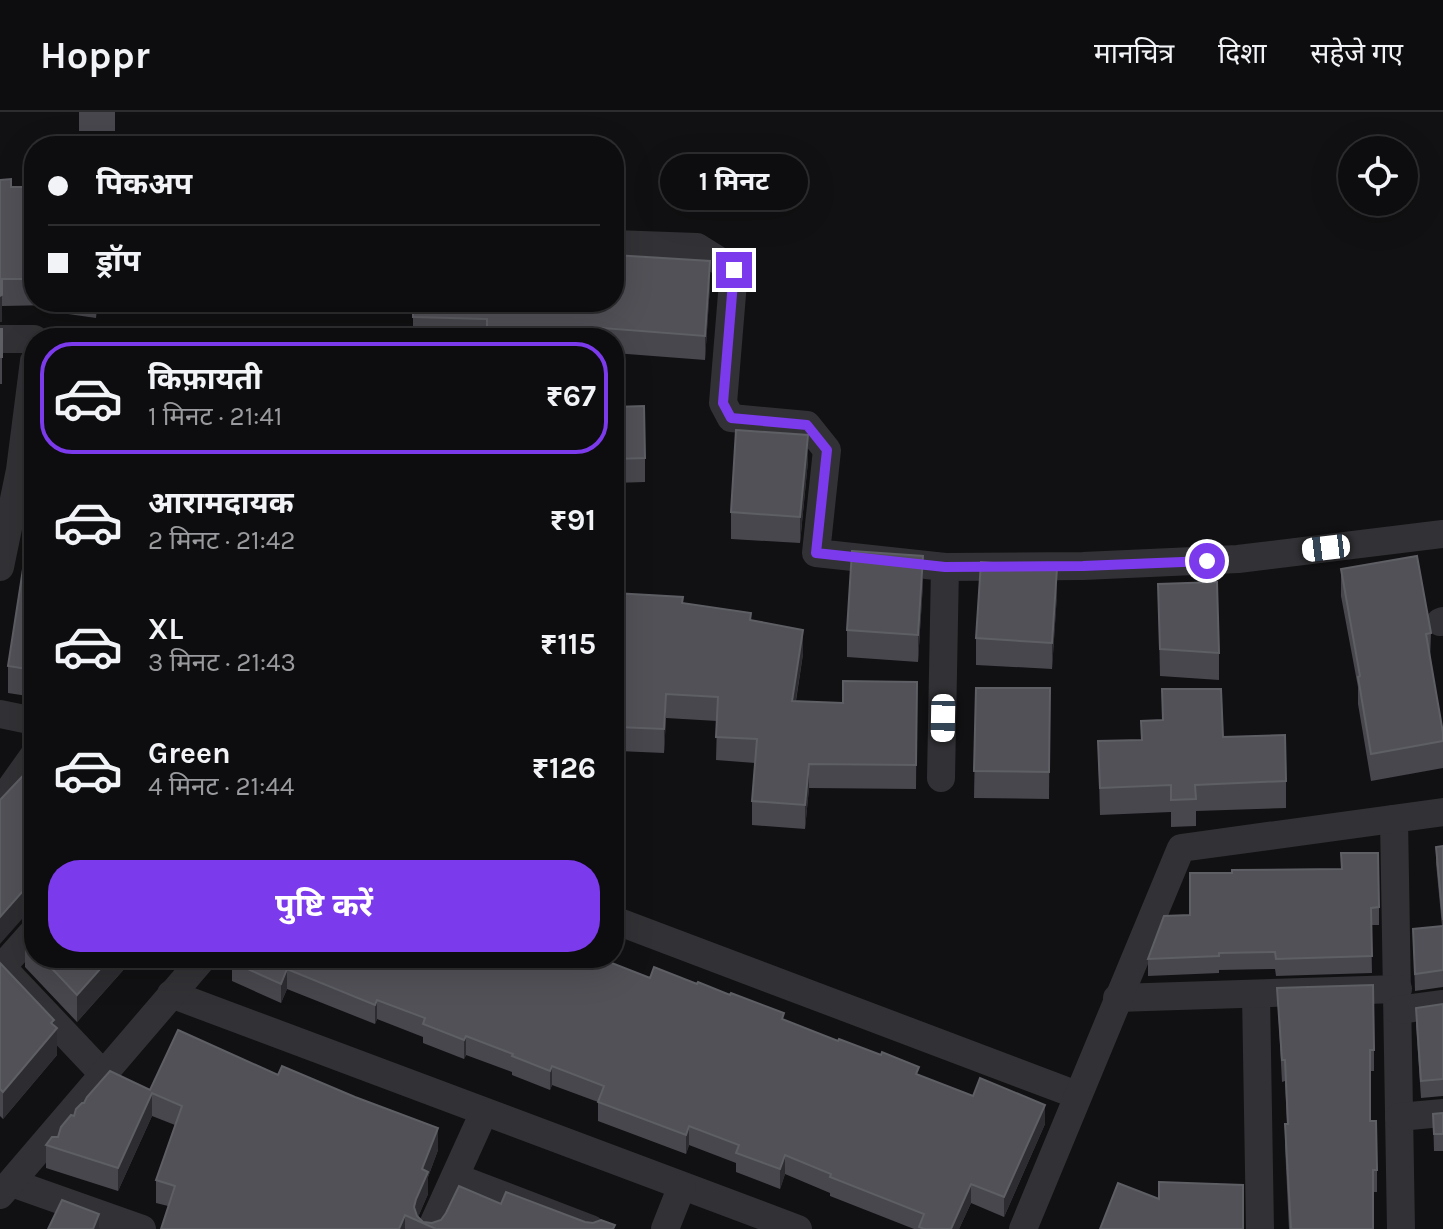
<!DOCTYPE html>
<html lang="hi">
<meta charset="utf-8">
<style>
:root{--surface:#0d0c0e;--page:#1b1a1c;--text:#f1f3f6;--muted:#9a9b9e;--line:#2d2c2e;--accent:#7c3aed}
body{margin:0;font-family:Karla,"Noto Sans Devanagari",sans-serif;background:var(--page);color:var(--text);height:100vh;display:flex;flex-direction:column;font-size:30px;white-space:nowrap}
*{box-sizing:border-box;margin:0}
p{font-size:26px;color:var(--muted)}
.icon{flex:none;width:44px;height:44px;fill:none;stroke:currentColor;stroke-width:2;stroke-linecap:round;stroke-linejoin:round}
.map{position:relative;flex:1;overflow:hidden}
.side{position:absolute;left:24px;top:216px;width:600px;height:640px;display:flex;flex-direction:column;background:var(--surface);border-radius:32px;box-shadow:0 8px 32px #0002,0 0 0 2px var(--line)}
.side>*{flex:none}
.hud{position:absolute;left:24px;top:24px;width:600px;height:176px;border-radius:32px;box-shadow:0 8px 32px #0002,0 0 0 2px var(--line);display:grid;align-content:center;height:176px;padding:0 24px;background:var(--surface)}
.controls{position:absolute;left:1338px;top:24px;display:grid;gap:16px}
.controls a{display:grid;place-items:center;width:80px;height:80px;border-radius:50%;background:var(--surface);box-shadow:0 8px 32px #0002,0 0 0 2px var(--line);font-size:40px}
.end{position:absolute;width:36px;height:36px;margin:-18px;border:10px solid #7c3aed;background:#fff;box-shadow:0 0 0 4px #fff}
.from{border-radius:50%}
.bubble{position:absolute;height:56px;border-radius:28px;background:var(--surface);box-shadow:0 8px 32px #0002,0 0 0 2px var(--line);font-size:26px;font-weight:700;line-height:56px;text-align:center}
.car{position:absolute;width:24px;height:48px;margin:-24px -12px;border-radius:10px;box-shadow:0 0 6px 2px #0007;background:linear-gradient(#fff 24%,#345 0 40%,#fff 0 76%,#345 0 86%,#fff 0)}
.hud b{display:flex;align-items:center;gap:28px;height:76px;font-size:30px}
.hud b+b{border-top:2px solid var(--line)}
.hud i{width:20px;height:20px;background:var(--text)}
ul{padding:14px 0 0;list-style:none}
li{display:flex;align-items:center;gap:24px;height:112px;margin:0 16px 12px;padding:0 8px;border:4px solid transparent;border-radius:32px}
li div{flex:1}
li b{display:block;font-size:30px}
li em{font-style:normal;font-weight:700}
li.active{border-color:var(--accent)}
li>.icon{width:72px;height:72px;stroke-width:1.5}
.button{display:flex;gap:16px;margin-top:auto;padding:16px 24px}
.button a{flex:1;height:92px;border-radius:32px;background:var(--accent);color:#fff;font-size:32px;font-weight:700;line-height:92px;text-align:center}
header{display:flex;align-items:center;gap:48px;box-sizing:border-box;height:112px;padding:0 40px;background:var(--surface);border-bottom:2px solid var(--line)}
header strong{font-size:38px}
nav{display:flex;gap:44px;margin-inline-start:auto;font-size:28px}
.map>svg:first-child{display:block}
</style>
<header>
<strong>Hoppr</strong>
<nav><a>मानचित्र</a><a>दिशा</a><a>सहेजे गए</a></nav>
</header>
<div class="map">
<svg width="1443" height="1117" viewBox="0 0 1443 1117">
<rect width="100%" height="100%" fill="#111012"/>
<g fill="none" stroke-linecap="round" stroke-linejoin="round">
<!-- minor -->
<g stroke="#323236" stroke-width="28">
<polyline points="614,132 697,135 734,158 723,291 731,306 807,313 827,338 816,441 945,455 1083,454 1238,447 1443,422"/>
<polyline points="0,227 34,227"/>
<polyline points="0,455 20,358 34,249"/>
<polyline points="1440,510 1443,509"/>
<polyline points="0,602 34,609"/>
<polyline points="941,666 945,455"/>
<polyline points="0,691 34,643"/>
<polyline points="1394,707 1401,1117"/>
<polyline points="614,808 1077,983"/>
<polyline points="0,853 104,963"/>
<polyline points="2,855 34,819"/>
<polyline points="171,882 798,1117"/>
<polyline points="1256,882 1260,1117"/>
<polyline points="1117,886 1398,877"/>
<polyline points="1398,898 1443,892"/>
<polyline points="1399,1005 1443,1001"/>
<polyline points="455,1065 591,1117"/>
<polyline points="12,1071 142,1117"/>
<polyline points="0,1083 203,846"/>
<polyline points="431,1117 484,1000"/>
<polyline points="665,1117 682,1074"/>
<polyline points="1023,1117 1181,736 1443,700"/>
</g>
</g>
<!-- wall -->
<g fill="#47474d">
<rect x="79" y="0" width="36" height="19"/>
<polygon points="0,68 11,75 34,75 34,190 116,190 115,198 97,196 96,206 54,200 54,193 2,194 2,210 0,210"/>
<polygon points="710,173 705,248 614,241 614,226 413,226 413,190"/>
<rect x="0" y="217" width="2" height="55"/>
<polygon points="614,295 645,346 645,370 614,371"/>
<polygon points="808,349 800,431 731,427 731,400"/>
<polygon points="34,386 34,585 8,581 8,554"/>
<polygon points="1341,457 1431,521 1430,548 1443,629 1443,656 1371,669 1358,592 1358,575 1341,484"/>
<polygon points="923,471 918,550 847,545 847,518"/>
<polygon points="1158,472 1219,541 1219,568 1160,564"/>
<polygon points="614,481 683,491 751,509 803,542 796,589 843,591 917,570 916,677 809,676 805,717 752,713 752,689 755,651 716,648 717,609 666,606 664,641 618,639 620,572 614,572"/>
<polygon points="1057,482 1052,557 976,553 976,526"/>
<polygon points="976,576 1050,576 1049,687 974,686"/>
<polygon points="1162,577 1223,625 1286,669 1286,696 1196,699 1196,714 1171,715 1171,700 1100,703 1098,629 1141,628 1141,609 1162,608"/>
<polygon points="34,652 34,803 29,803 22,807"/>
<polygon points="1443,734 1443,875 1415,879 1413,817 1442,814 1436,751 1436,735"/>
<polygon points="1232,761 1379,795 1379,813 1371,813 1372,861 1276,864 1275,857 1219,858 1219,861 1148,864 1148,847"/>
<polygon points="34,818 34,846 134,846 77,910 25,855 25,828"/>
<polygon points="603,846 603,848 650,866 784,908 919,963 1045,1012 1004,1105 971,1091 959,1117 914,1117 830,1084 830,1081 785,1062 780,1077 736,1060 736,1051 689,1033 686,1042 598,1009 598,990 552,973 550,978 512,963 512,960 466,943 464,947 423,931 423,925 377,907 375,912 287,877 281,891 232,869 232,850"/>
<polygon points="0,851 54,914 57,943 3,1007 0,1004"/>
<polygon points="1277,876 1374,938 1374,959 1370,959 1370,1009 1377,1058 1377,1080 1373,1080 1373,1117 1289,1117 1285,1034 1285,1012 1287,1012 1285,969 1282,970"/>
<polygon points="1443,892 1443,984 1421,986 1416,913 1416,896"/>
<polygon points="150,978 438,1038 428,1065 428,1082 418,1105 423,1110 432,1111 501,1092 615,1117 161,1117 168,1094 156,1091 156,1068 175,1013 152,1004 118,1079 46,1056 46,1033 58,1025 84,991"/>
<polygon points="1443,1001 1443,1039 1434,1039 1433,1002"/>
</g>
<!-- shaded-wall -->
<g fill="#2d2d31">
<polygon points="710,149 710,173 705,248 705,224"/>
<polygon points="2,183 2,210 0,210 0,184"/>
<polygon points="808,323 808,349 800,431 800,405"/>
<polygon points="923,444 923,471 918,550 918,523"/>
<polygon points="1057,456 1057,482 1052,557 1052,531"/>
<polygon points="803,518 803,542 792,612 792,589"/>
<polygon points="666,582 666,606 664,641 664,617"/>
<polygon points="809,652 809,676 805,717 805,693"/>
<polygon points="29,776 29,803 22,807 0,832 0,805 22,780"/>
<polygon points="110,846 134,846 77,910 77,883"/>
<polygon points="287,857 287,877 281,891 281,872"/>
<polygon points="377,888 377,907 375,912 375,893"/>
<polygon points="54,908 54,920 57,916 57,943 3,1007 3,980"/>
<polygon points="466,924 466,943 464,947 464,928"/>
<polygon points="552,954 552,973 550,978 550,959"/>
<polygon points="152,981 152,1004 118,1079 118,1056"/>
<polygon points="1045,993 1045,1012 1004,1105 1004,1085"/>
<polygon points="689,1014 689,1033 686,1042 686,1023"/>
<polygon points="438,1016 438,1038 428,1065 428,1082 416,1110 414,1095 422,1057"/>
<polygon points="785,1043 785,1062 780,1077 780,1057"/>
<polygon points="971,1072 971,1091 959,1117 951,1117"/>
<polygon points="99,1102 99,1117 93,1117"/>
<polygon points="405,1103 405,1117 399,1117"/>
</g>
<!-- building -->
<g fill="#515157" stroke="#5e5f65" stroke-width="2">
<polygon points="11,67 11,75 34,75 34,167 2,167 2,183 0,184 0,68"/>
<polygon points="614,143 710,149 705,224 603,216 603,226 487,226 487,207 413,205 413,190 614,190"/>
<rect x="0" y="217" width="2" height="28"/>
<polygon points="644,294 645,346 614,347 614,295"/>
<polygon points="736,318 808,323 800,405 731,400"/>
<polygon points="34,386 34,558 8,554"/>
<polygon points="852,439 923,444 918,523 847,518"/>
<polygon points="1417,444 1431,521 1426,522 1443,621 1443,629 1371,642 1358,565 1360,564 1341,457"/>
<polygon points="981,450 1057,456 1052,531 976,526"/>
<polygon points="1217,470 1219,541 1160,537 1158,472"/>
<polygon points="614,481 683,485 682,491 751,501 750,508 803,518 792,589 843,591 843,569 917,570 916,653 809,652 805,693 752,689 757,627 716,625 718,585 666,582 664,617 618,615 621,548 614,548"/>
<polygon points="976,576 1050,576 1049,660 974,659"/>
<polygon points="1162,577 1221,577 1223,625 1285,623 1286,669 1195,673 1196,687 1171,688 1171,673 1100,676 1098,629 1142,628 1141,609 1163,608"/>
<polygon points="34,652 34,776 29,776 22,780 0,805 0,688"/>
<polygon points="1443,734 1443,808 1436,735"/>
<polygon points="1341,741 1378,741 1379,795 1371,796 1372,844 1276,847 1275,840 1219,841 1219,844 1148,847 1164,804 1190,803 1190,761 1232,761 1232,758 1342,757"/>
<polygon points="1443,814 1443,858 1415,862 1413,817"/>
<polygon points="34,818 34,837 25,828"/>
<polygon points="42,846 110,846 77,883"/>
<polygon points="234,846 599,846 650,866 654,855 697,872 698,870 730,883 731,881 784,901 782,907 838,929 839,927 881,943 882,940 919,955 916,962 973,984 980,966 1045,993 1004,1085 971,1072 951,1117 924,1117 919,1115 924,1102 830,1065 831,1062 785,1043 780,1057 736,1041 739,1033 689,1014 686,1023 598,990 604,974 552,954 550,959 512,944 513,942 466,924 464,928 423,912 425,906 377,888 375,893 287,857 281,872 232,850"/>
<polygon points="0,851 54,908 51,911 57,916 3,980 0,977"/>
<polygon points="1373,873 1374,938 1370,938 1370,1009 1376,1009 1377,1058 1373,1058 1373,1117 1291,1117 1285,1012 1288,1012 1285,948 1282,948 1277,876"/>
<polygon points="1443,892 1443,967 1421,969 1416,896"/>
<polygon points="178,918 278,963 282,954 355,985 438,1016 422,1057 428,1060 416,1087 414,1095 417,1104 423,1110 432,1111 441,1108 446,1101 459,1074 501,1092 506,1080 585,1110 593,1111 601,1108 615,1113 613,1117 436,1117 405,1103 399,1117 161,1117 175,1074 156,1068 182,994 152,981 118,1056 46,1033 52,1025 58,1025 61,1015 71,1003 74,1004 76,997 82,991 84,991 87,985 110,959 150,978"/>
<polygon points="1443,1001 1443,1022 1434,1022 1433,1002"/>
<polygon points="1159,1070 1243,1073 1243,1117 1100,1117 1118,1071 1159,1087"/>
<polygon points="62,1088 99,1102 93,1117 48,1117"/>
</g>
<g fill="none" stroke-linecap="round" stroke-linejoin="round">
<!-- route -->
<polyline stroke="#7c3aed" stroke-width="10" points="734,158 723,291 731,306 807,313 827,338 816,441 945,455 1083,454 1207,449"/>
</g>
</svg>
<div class="controls">
<a><svg class="icon" aria-label="locate" viewBox="0 0 24 24"><circle cx="12" cy="12" r="6"/><path d="M12 2v4M12 18v4M2 12h4M18 12h4"/></svg></a>
</div>
<i class="end from" style="left:1207px;top:449px"></i>
<i class="end" style="left:734px;top:158px"></i>
<div class="bubble" style="left:660px;top:42px;width:148px">1 मिनट</div>
<i class="car" style="left:1326px;top:436px;rotate:263deg"></i>
<i class="car" style="left:943px;top:606px;rotate:181deg"></i>
<div class="hud">
<b><i class="from"></i>पिकअप</b>
<b><i></i>ड्रॉप</b>
</div>
<section class="side">
<ul>
<li class="active"><svg class="icon" aria-label="car" viewBox="0 0 24 24"><path d="M5 17H2v-5l4-1 3-4h7l3 4 3 1v5h-3M9 17h6M6 11h13"/><circle cx="7" cy="17" r="2"/><circle cx="17" cy="17" r="2"/></svg><div><b>किफ़ायती</b><p>1 मिनट · 21:41</p></div><em>₹67</em></li>
<li><svg class="icon" aria-label="car" viewBox="0 0 24 24"><path d="M5 17H2v-5l4-1 3-4h7l3 4 3 1v5h-3M9 17h6M6 11h13"/><circle cx="7" cy="17" r="2"/><circle cx="17" cy="17" r="2"/></svg><div><b>आरामदायक</b><p>2 मिनट · 21:42</p></div><em>₹91</em></li>
<li><svg class="icon" aria-label="car" viewBox="0 0 24 24"><path d="M5 17H2v-5l4-1 3-4h7l3 4 3 1v5h-3M9 17h6M6 11h13"/><circle cx="7" cy="17" r="2"/><circle cx="17" cy="17" r="2"/></svg><div><b>XL</b><p>3 मिनट · 21:43</p></div><em>₹115</em></li>
<li><svg class="icon" aria-label="car" viewBox="0 0 24 24"><path d="M5 17H2v-5l4-1 3-4h7l3 4 3 1v5h-3M9 17h6M6 11h13"/><circle cx="7" cy="17" r="2"/><circle cx="17" cy="17" r="2"/></svg><div><b>Green</b><p>4 मिनट · 21:44</p></div><em>₹126</em></li>
</ul>
<div class="button"><a>पुष्टि करें</a></div>
</section>
</div>
